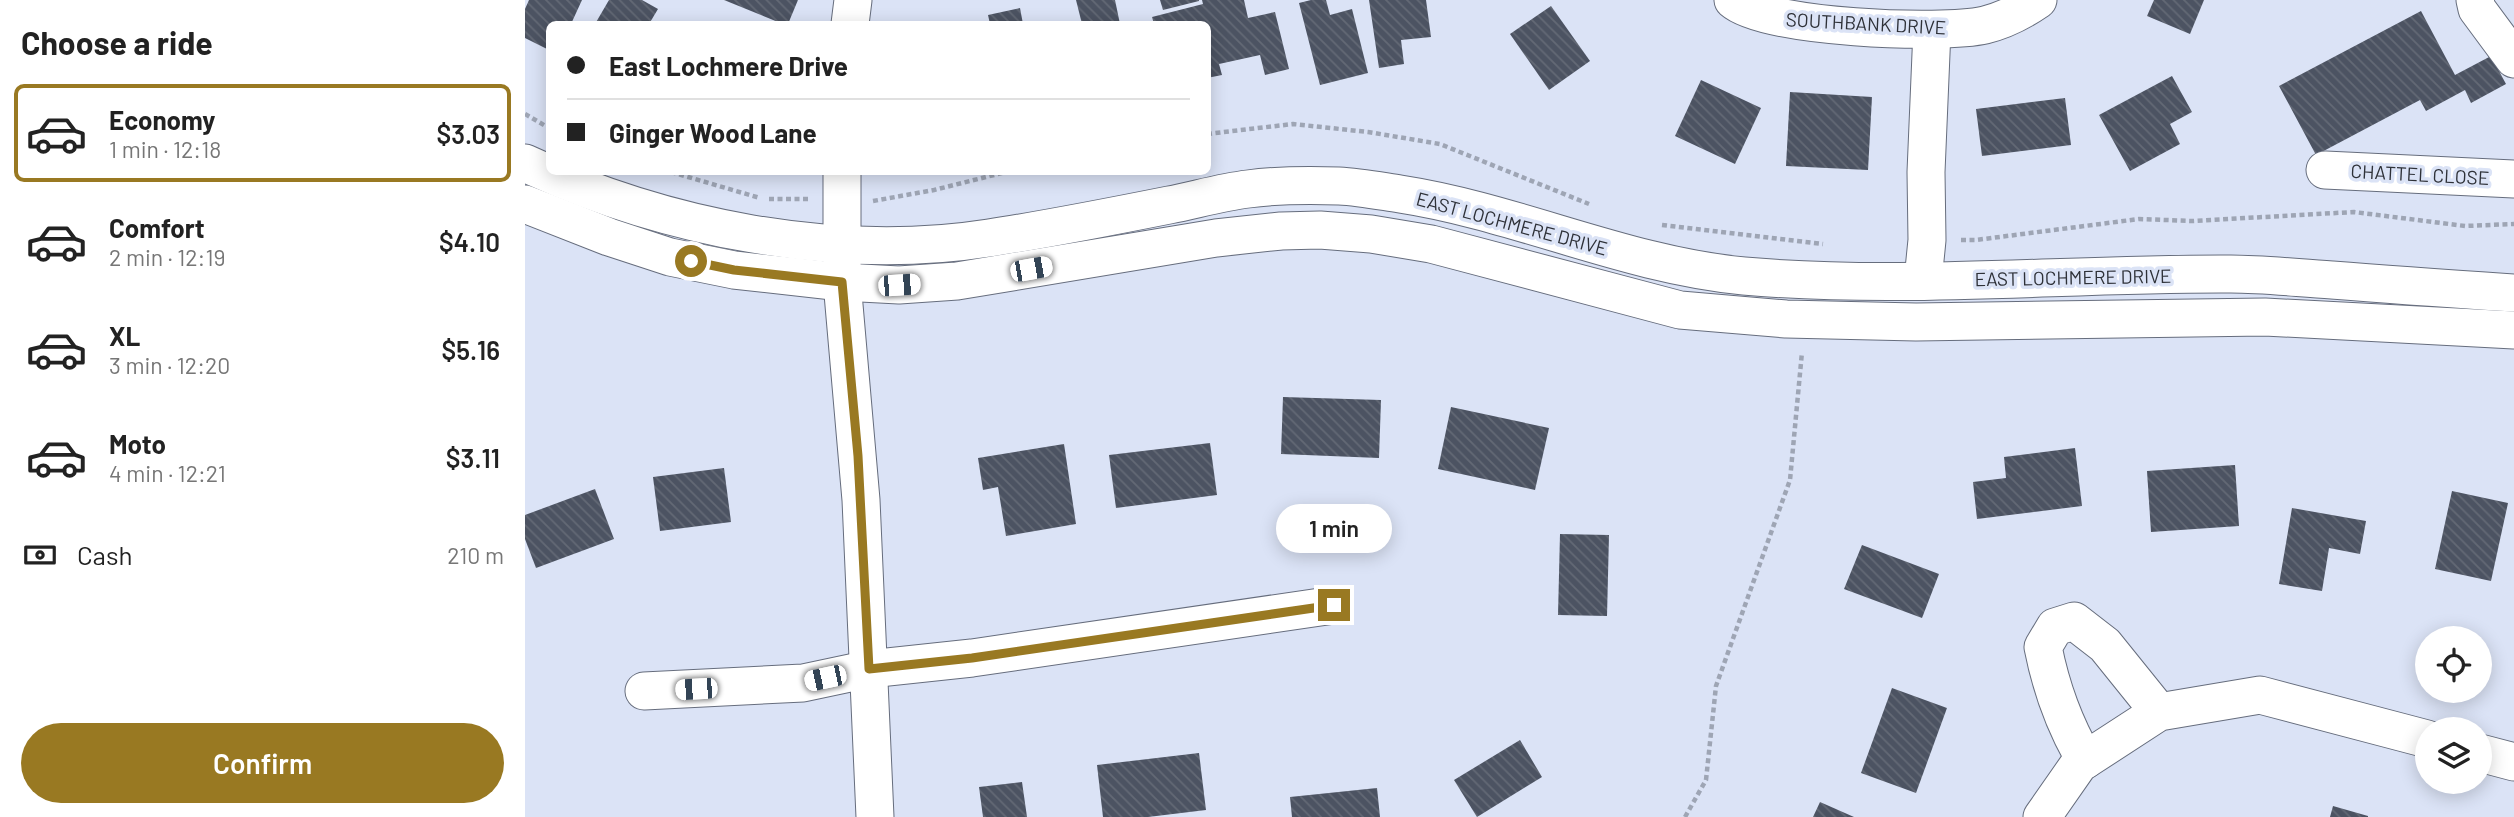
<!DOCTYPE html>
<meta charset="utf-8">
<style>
:root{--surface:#fff;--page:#f6f6f6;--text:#222;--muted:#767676;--line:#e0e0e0;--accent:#997922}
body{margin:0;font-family:Barlow,sans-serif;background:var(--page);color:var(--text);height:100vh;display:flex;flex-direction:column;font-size:26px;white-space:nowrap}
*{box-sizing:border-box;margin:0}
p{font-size:23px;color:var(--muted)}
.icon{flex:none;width:38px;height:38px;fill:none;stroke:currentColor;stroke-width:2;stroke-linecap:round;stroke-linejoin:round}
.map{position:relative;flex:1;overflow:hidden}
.side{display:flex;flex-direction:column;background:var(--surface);width:525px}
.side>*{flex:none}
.banner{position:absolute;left:21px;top:21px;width:665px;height:154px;border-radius:10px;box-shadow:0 4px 18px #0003;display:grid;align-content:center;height:154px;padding:0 21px;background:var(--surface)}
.controls{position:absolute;left:1890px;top:626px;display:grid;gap:14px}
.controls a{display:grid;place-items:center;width:77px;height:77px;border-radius:50%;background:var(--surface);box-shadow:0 4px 18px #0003;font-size:35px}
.end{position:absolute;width:32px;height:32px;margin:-16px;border:9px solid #997922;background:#fff;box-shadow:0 0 0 4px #fff}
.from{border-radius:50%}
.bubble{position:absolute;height:49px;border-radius:24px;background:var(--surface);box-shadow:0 4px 18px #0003;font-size:23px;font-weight:600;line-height:49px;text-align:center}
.car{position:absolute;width:21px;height:42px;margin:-21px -10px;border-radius:9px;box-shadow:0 0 5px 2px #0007;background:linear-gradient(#fff 24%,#345 0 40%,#fff 0 76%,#345 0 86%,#fff 0)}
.banner b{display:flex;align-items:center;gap:24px;height:66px;font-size:26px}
.banner b+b{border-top:2px solid var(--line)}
.banner i{width:18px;height:18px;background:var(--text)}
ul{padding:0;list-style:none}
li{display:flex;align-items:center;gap:21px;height:98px;margin:0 14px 10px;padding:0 7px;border:4px solid transparent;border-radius:10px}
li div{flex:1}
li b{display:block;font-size:26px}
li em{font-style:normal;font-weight:600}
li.active{border-color:var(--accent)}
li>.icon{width:63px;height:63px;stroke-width:1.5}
h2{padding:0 21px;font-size:32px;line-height:84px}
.pay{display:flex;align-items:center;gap:18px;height:77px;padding:0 21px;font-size:26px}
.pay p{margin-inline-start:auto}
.button{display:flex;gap:14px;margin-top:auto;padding:14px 21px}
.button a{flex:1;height:80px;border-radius:42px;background:var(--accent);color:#fff;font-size:28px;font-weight:600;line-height:80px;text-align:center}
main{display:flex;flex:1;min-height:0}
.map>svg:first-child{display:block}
</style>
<main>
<section class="side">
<h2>Choose a ride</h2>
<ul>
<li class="active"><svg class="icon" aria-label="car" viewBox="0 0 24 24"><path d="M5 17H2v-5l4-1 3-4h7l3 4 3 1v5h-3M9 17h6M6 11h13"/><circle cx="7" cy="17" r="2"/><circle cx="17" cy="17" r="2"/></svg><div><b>Economy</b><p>1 min · 12:18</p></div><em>$3.03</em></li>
<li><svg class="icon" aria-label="car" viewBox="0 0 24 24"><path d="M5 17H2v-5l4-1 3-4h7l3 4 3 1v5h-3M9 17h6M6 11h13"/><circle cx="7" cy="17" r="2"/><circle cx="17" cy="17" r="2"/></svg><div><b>Comfort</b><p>2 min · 12:19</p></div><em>$4.10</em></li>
<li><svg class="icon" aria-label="car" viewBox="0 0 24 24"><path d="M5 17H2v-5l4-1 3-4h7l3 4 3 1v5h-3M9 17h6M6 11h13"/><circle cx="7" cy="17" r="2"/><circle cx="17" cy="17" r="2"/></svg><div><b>XL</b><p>3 min · 12:20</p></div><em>$5.16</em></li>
<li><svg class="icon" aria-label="car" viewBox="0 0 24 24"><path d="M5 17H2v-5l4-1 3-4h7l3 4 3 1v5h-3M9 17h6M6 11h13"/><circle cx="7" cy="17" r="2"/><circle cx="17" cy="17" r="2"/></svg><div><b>Moto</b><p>4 min · 12:21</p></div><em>$3.11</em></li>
</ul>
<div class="pay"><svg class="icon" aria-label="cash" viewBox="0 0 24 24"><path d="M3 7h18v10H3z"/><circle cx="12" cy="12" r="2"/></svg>Cash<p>210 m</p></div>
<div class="button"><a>Confirm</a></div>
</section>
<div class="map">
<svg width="1989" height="817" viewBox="0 0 1989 817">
<defs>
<pattern id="building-back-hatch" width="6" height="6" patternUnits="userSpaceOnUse" patternTransform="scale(1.75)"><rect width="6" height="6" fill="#4c5362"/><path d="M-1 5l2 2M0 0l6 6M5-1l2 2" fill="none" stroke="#636975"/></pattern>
</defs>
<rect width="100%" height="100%" fill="#dbe3f6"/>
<!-- building -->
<g fill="url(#building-back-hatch)">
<polygon points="4,0 57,0 46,24 24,24 24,50 0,38 0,9"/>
<polygon points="84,0 117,0 133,9 124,24 70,24"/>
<polygon points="199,0 273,0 263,24 258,24"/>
<polygon points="551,0 590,0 595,24 557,24"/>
<polygon points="635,0 674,0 674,1 638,10"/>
<polygon points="677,0 719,0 723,18 750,12 764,69 740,75 735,55 694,64 697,75 682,78 682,24 629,24 627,17 678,4"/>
<polygon points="786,0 801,0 805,15 827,9 843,73 795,85 774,3"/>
<polygon points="844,0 901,0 906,37 876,40 879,64 854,68"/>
<polygon points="1629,0 1679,0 1665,34 1622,16"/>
<polygon points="1026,6 1065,61 1024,90 985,34"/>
<polygon points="495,8 498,24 465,24 463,15"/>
<polygon points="1896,11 1930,75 1966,56 1981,84 1946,103 1940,90 1901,111 1895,100 1791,155 1754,86"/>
<polygon points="1647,76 1667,112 1645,124 1655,144 1605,171 1574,115"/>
<polygon points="1176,80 1236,108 1210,164 1150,136"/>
<polygon points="1265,92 1347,97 1343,170 1261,166"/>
<polygon points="1540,98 1546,145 1457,156 1451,109"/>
<polygon points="758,397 856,400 854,458 756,454"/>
<polygon points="926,407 1024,428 1010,490 913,469"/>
<polygon points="685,443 692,495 591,508 584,455"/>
<polygon points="539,444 551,524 481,536 473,487 458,490 453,458"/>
<polygon points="1550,448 1557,506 1452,519 1448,482 1481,478 1479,457"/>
<polygon points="1710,465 1714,526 1626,532 1622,471"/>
<polygon points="199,468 206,522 135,531 128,477"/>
<polygon points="70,489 89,539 11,568 0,539 0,515"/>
<polygon points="1927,491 1983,503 1966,581 1910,569"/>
<polygon points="1767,508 1841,521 1835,554 1804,548 1797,591 1754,584"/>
<polygon points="1035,534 1084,535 1082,616 1033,615"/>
<polygon points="1337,545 1414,574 1397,618 1319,589"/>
<polygon points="1367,688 1422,708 1391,793 1336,773"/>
<polygon points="995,740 1017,777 952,817 929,780"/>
<polygon points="674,753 681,810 623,817 578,817 572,765"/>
<polygon points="497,782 502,817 458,817 454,787"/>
<polygon points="852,788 855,817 767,817 765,797"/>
<polygon points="1295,802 1329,817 1288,817"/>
<polygon points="1808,806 1843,816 1843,817 1805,817"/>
</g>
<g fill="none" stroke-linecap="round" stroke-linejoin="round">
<defs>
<g id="minor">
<path d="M1208 0C1240 28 1417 35 1460 25 1480 20 1497 11 1513 0"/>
<polyline points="1950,0 1952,9 1989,59"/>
<polyline points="325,24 328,0"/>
<path d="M0 163C139 228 311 262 464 238 524 229 584 217 644 205 670 200 697 192 723 189 753 185 784 185 814 186 834 187 855 191 875 194 992 212 1101 265 1219 276 1381 290 1544 273 1706 274 1739 274 1773 278 1807 280 1868 285 1928 289 1989 293"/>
<polyline points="1800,170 1989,179"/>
<polyline points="317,172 317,282 336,500 350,817"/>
<polyline points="0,204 84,237 145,257 209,270 317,282 374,285 432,281 691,238 756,231 795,230 846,234 906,244 1155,310 1261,319 1391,322 1740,317 1989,330"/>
<polyline points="1398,280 1402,240 1401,172 1407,30"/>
<polyline points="119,691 278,683 344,669 447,658 809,605"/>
<polyline points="1955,753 1989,762"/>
<path d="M1560 760C1539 724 1526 688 1518 647L1530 627 1549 621 1580 645 1634 712"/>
<polyline points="1517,817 1554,764 1634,712 1735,695 1902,739"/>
</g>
</defs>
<!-- minor casing -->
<use href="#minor" stroke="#666d7d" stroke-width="39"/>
<!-- path -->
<g stroke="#9ea5b4" stroke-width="4.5" stroke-dasharray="5 3.5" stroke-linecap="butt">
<polyline points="0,114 24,128"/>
<polyline points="682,134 768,124 843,132 915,144 1064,204"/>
<polyline points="146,172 235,198"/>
<polyline points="244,199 284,199"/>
<polyline points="348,201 409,190 481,172"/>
<polyline points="1137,225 1298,244"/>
<polyline points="1436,240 1451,240 1614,219 1667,221 1829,212 1940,226 1989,224"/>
<polyline points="1160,817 1181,780 1191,686 1265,480 1277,352"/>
</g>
<!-- minor -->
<use href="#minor" stroke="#fff" stroke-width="37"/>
</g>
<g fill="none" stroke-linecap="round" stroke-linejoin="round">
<!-- route -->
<polyline stroke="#997922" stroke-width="9" points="166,261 209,270 317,282 333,456 344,669 447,658 809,605"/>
</g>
<g text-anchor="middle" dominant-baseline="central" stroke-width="7" stroke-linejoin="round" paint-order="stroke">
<!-- street labels -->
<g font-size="19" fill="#2e3138" stroke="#dbe3f6">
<text transform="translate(1341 23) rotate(3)">SOUTHBANK DRIVE</text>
<text transform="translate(1895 174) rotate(3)">CHATTEL CLOSE</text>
<text transform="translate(987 223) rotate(15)">EAST LOCHMERE DRIVE</text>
<text transform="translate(1548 277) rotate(-1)">EAST LOCHMERE DRIVE</text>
</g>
</g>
</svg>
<div class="controls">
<a><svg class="icon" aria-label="locate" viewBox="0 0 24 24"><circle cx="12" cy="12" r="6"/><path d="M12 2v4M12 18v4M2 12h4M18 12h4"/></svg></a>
<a><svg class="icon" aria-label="layers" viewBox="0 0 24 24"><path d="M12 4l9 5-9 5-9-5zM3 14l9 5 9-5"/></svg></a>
</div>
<i class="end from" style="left:166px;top:261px"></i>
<i class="end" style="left:809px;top:605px"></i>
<div class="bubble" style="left:751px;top:504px;width:116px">1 min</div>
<i class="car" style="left:506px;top:269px;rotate:80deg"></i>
<i class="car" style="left:374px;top:285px;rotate:86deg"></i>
<i class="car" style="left:300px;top:678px;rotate:258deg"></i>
<i class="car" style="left:171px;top:689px;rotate:267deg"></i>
<div class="banner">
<b><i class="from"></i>East Lochmere Drive</b>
<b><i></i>Ginger Wood Lane</b>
</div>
</div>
</main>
